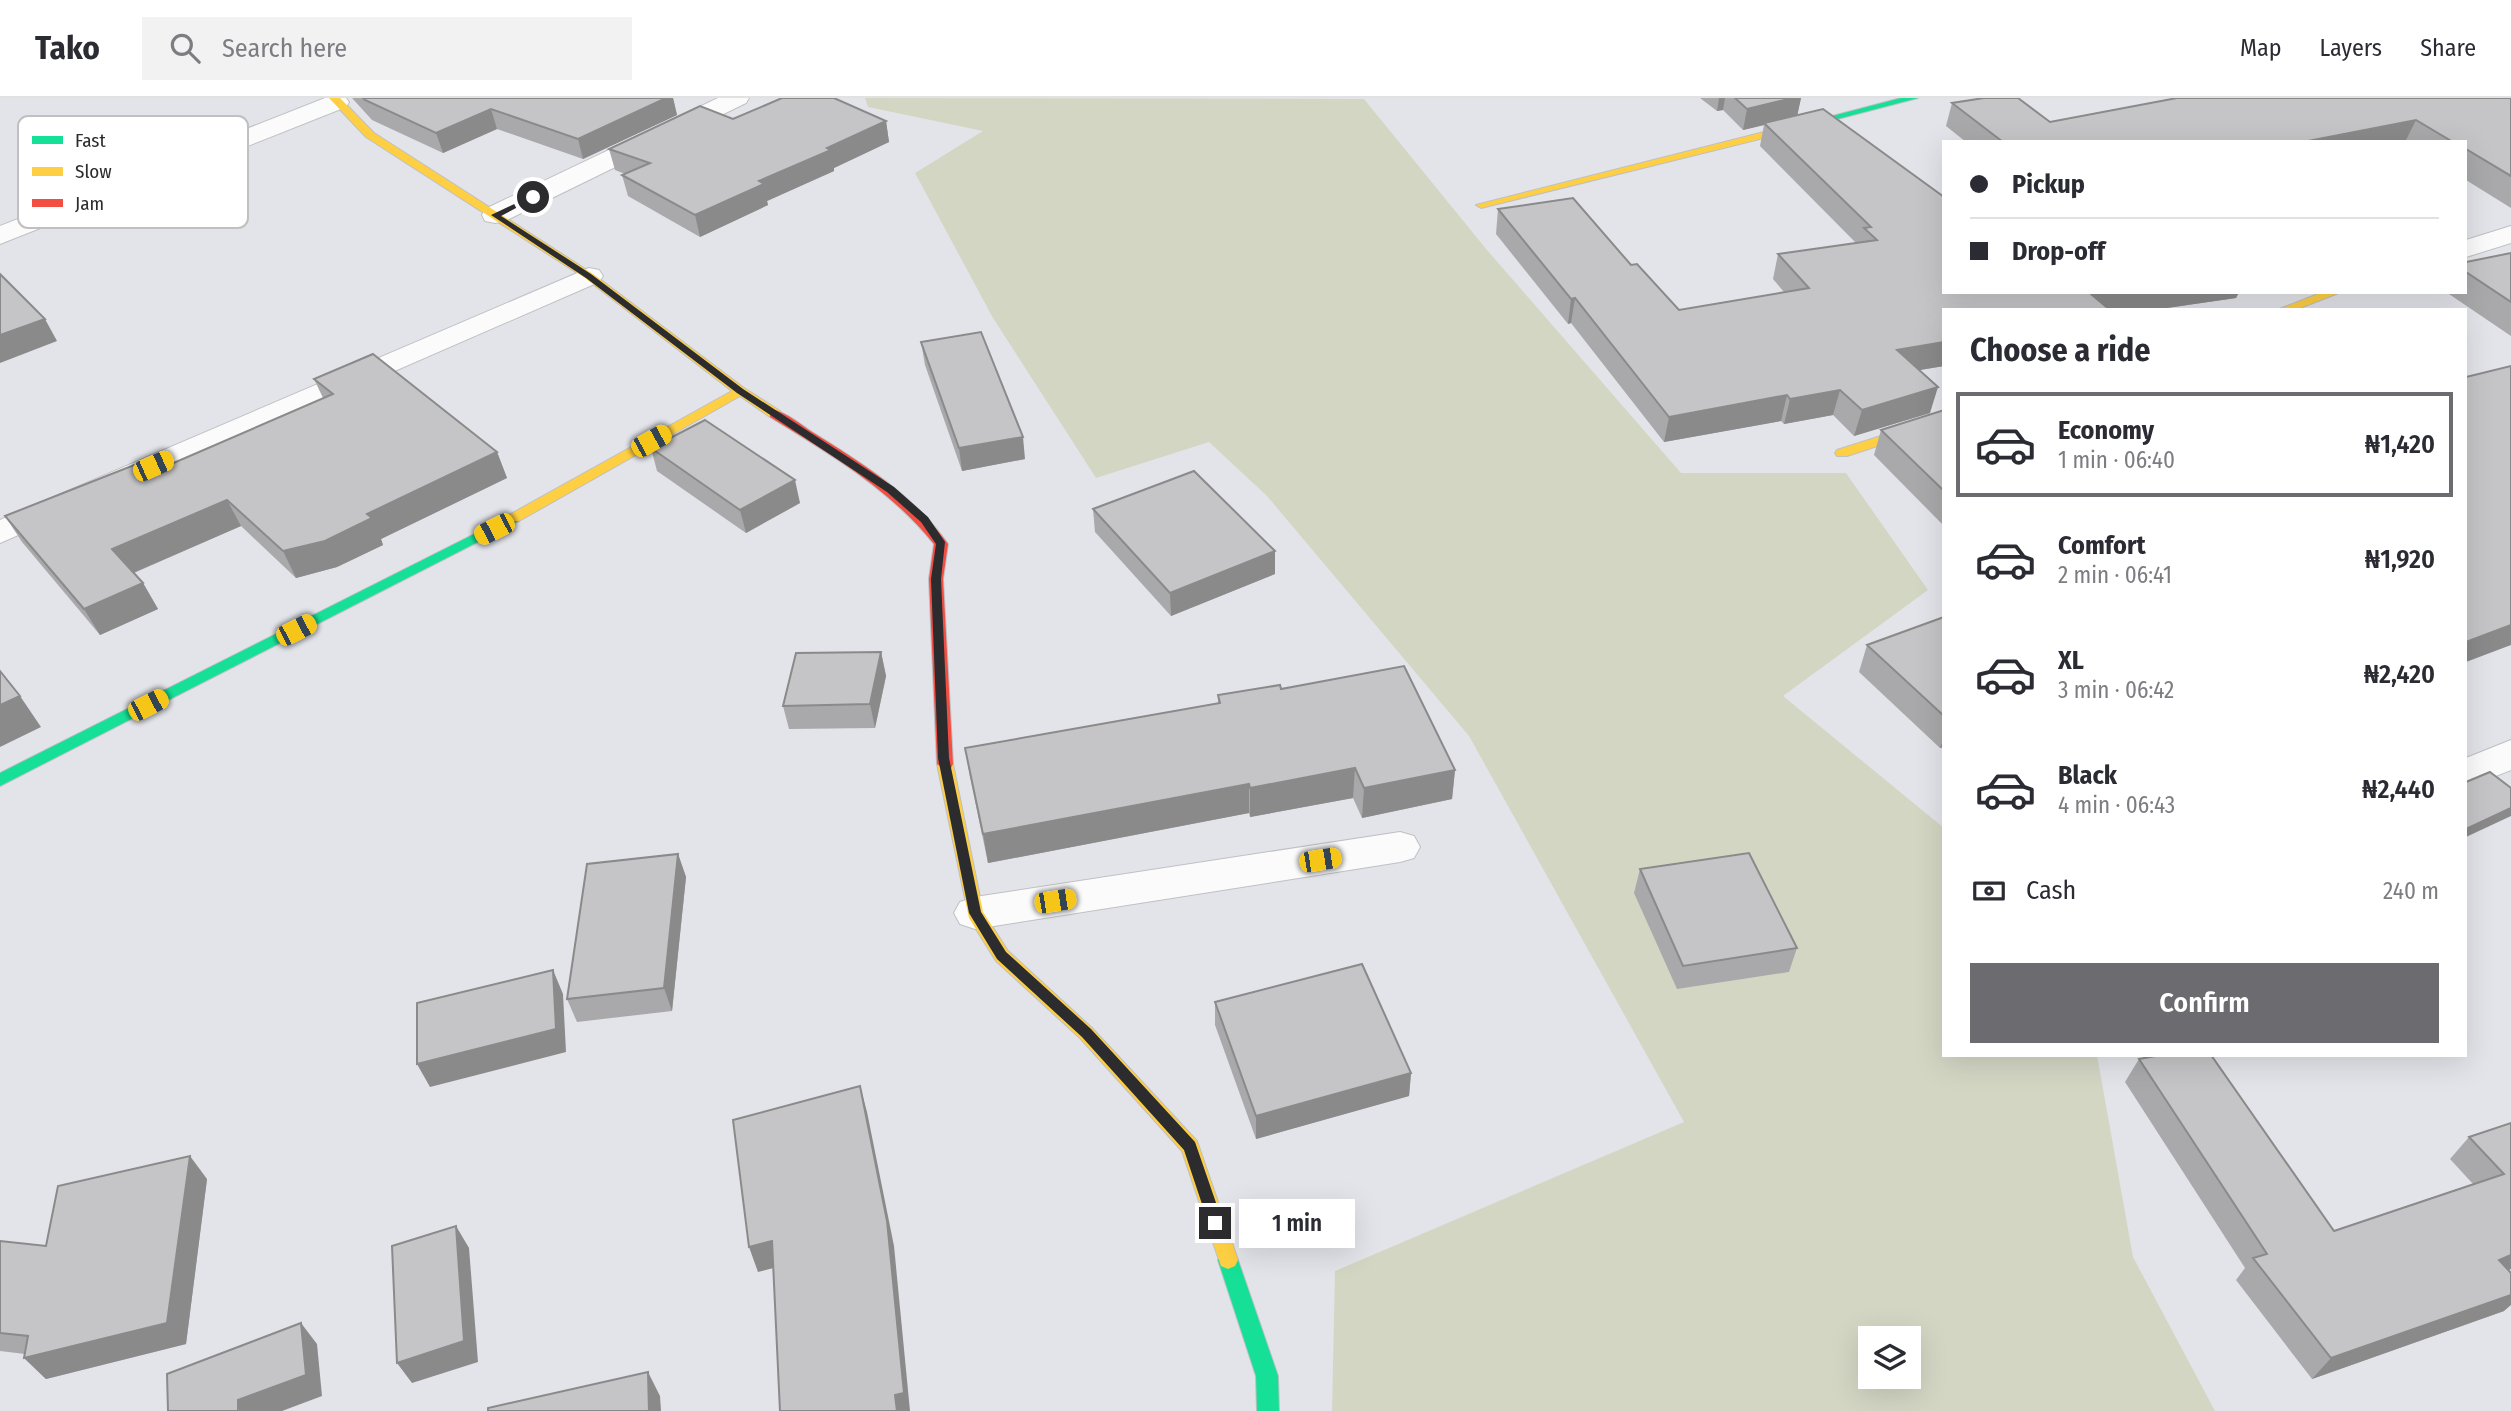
<!DOCTYPE html>
<meta charset="utf-8">
<style>
:root{--surface:#fff;--page:#f2f2f3;--text:#2b2b33;--muted:#7c7c81;--line:#e1e1e2;--accent:#6c6c70}
body{margin:0;font-family:"Fira Sans Condensed",sans-serif;background:var(--page);color:var(--text);height:100vh;display:flex;flex-direction:column;font-size:26px;white-space:nowrap}
*{box-sizing:border-box;margin:0}
p{font-size:23px;color:var(--muted)}
.icon{flex:none;width:38px;height:38px;fill:none;stroke:currentColor;stroke-width:2;stroke-linecap:round;stroke-linejoin:round}
.map{position:relative;flex:1;overflow:hidden}
.details{position:absolute;left:1942px;top:210px;width:525px;height:749px;display:flex;flex-direction:column;background:var(--surface);border-radius:0px;box-shadow:0 7px 28px #0002}
.details>*{flex:none}
.guide{position:absolute;left:1942px;top:42px;width:525px;height:154px;border-radius:0px;box-shadow:0 7px 28px #0002;display:grid;align-content:center;height:154px;padding:0 28px;background:var(--surface)}
.tools{position:absolute;left:1858px;top:1228px;display:grid;gap:14px}
.tools a{display:grid;place-items:center;width:63px;height:63px;border-radius:0px;background:var(--surface);box-shadow:0 7px 28px #0002;font-size:35px}
.end{position:absolute;width:32px;height:32px;margin:-16px;border:9px solid #2c2c2f;background:#fff;box-shadow:0 0 0 4px #fff}
.from{border-radius:50%}
.bubble{position:absolute;height:49px;border-radius:0px;background:var(--surface);box-shadow:0 7px 28px #0002;font-size:23px;font-weight:600;line-height:49px;text-align:center}
.car{position:absolute;width:21px;height:42px;margin:-21px -10px;border-radius:9px;box-shadow:0 0 5px 2px #0007;background:linear-gradient(#f5c518 24%,#345 0 40%,#f5c518 0 76%,#345 0 86%,#f5c518 0)}
.guide b{display:flex;align-items:center;gap:24px;height:66px;font-size:26px}
.guide b+b{border-top:2px solid var(--line)}
.guide i{width:18px;height:18px;background:var(--text)}
ul{padding:0;list-style:none}
li{display:flex;align-items:center;gap:21px;height:105px;margin:0 14px 10px;padding:0 14px;border:4px solid transparent;border-radius:0px}
li div{flex:1}
li b{display:block;font-size:26px}
li em{font-style:normal;font-weight:600}
li.selected{border-color:var(--accent)}
li>.icon{width:63px;height:63px;stroke-width:1.5}
h2{padding:0 28px;font-size:32px;line-height:84px}
.pay{display:flex;align-items:center;gap:18px;height:77px;padding:0 28px;font-size:26px}
.pay p{margin-inline-start:auto}
.primary-button{display:flex;gap:14px;margin-top:auto;padding:14px 28px}
.primary-button a{flex:1;height:80px;border-radius:0px;background:var(--accent);color:#fff;font-size:28px;font-weight:600;line-height:80px;text-align:center}
header{display:flex;align-items:center;gap:42px;box-sizing:border-box;height:98px;padding:0 35px;background:var(--surface);border-bottom:2px solid var(--line)}
header strong{font-size:33px}
nav{display:flex;gap:38px;margin-inline-start:auto;font-size:24px}
.search{width:490px;height:63px;background:var(--page);display:flex;align-items:center;gap:18px;box-sizing:border-box;padding:0 24px;border-radius:0px;color:var(--muted);font-size:26px}
.map>svg:first-child{display:block}
</style>
<header>
<strong>Tako</strong>
<div class="search"><svg class="icon" aria-label="search" viewBox="0 0 24 24"><circle cx="10" cy="10" r="6"/><path d="M15 15l6 6"/></svg>Search here</div>
<nav><a>Map</a><a>Layers</a><a>Share</a></nav>
</header>
<div class="map">
<svg width="2511" height="1313" viewBox="0 0 2511 1313">
<rect width="100%" height="100%" fill="#e3e4e9"/>
<!-- green -->
<path fill="#d4d6c4" fill-rule="evenodd" d="M865 0 1364 1 1487 152 1681 375H1846L1928 492 1783 598 1944 730V957H2097L2133 1159 2215 1313H1332L1335 1173 1684 1024 1469 638 1267 398 1209 344 1096 380 993 220 915 75 983 33 868 9ZM1871 1241H1909V1279H1871Z"/>
<g fill="none" stroke-linecap="round" stroke-linejoin="round">
<defs>
<g id="street">
<polygon points="325,0 346,0 349,4 346,9 0,146 0,128"/>
<polygon points="718,0 749,0 746,5 505,123 495,125 485,123 482,117 485,111"/>
<polygon points="2511,128 2511,145 2466,159 2466,142"/>
<polygon points="589,170 599,172 603,178 599,184 0,445 0,422"/>
<polygon points="2511,642 2511,672 2466,690 2466,660"/>
<polygon points="1400,734 1414,738 1420,749 1414,760 1400,764 975,831 960,826 954,815 960,804 975,799"/>
</g>
<g id="fast">
<polygon points="1901,0 1918,0 1780,36 1775,33"/>
<polygon points="514,416 519,417 521,420 519,423 0,688 0,675"/>
<polygon points="1228,1153 1235,1156 1238,1162 1278,1278 1279,1313 1257,1313 1256,1278 1218,1162 1221,1156"/>
</g>
<g id="slow">
<polygon points="329,0 340,0 374,35 593,176 744,290 780,313 780,319 770,319 740,298 519,423 509,423 507,420 509,417 732,293 585,180 366,39"/>
<polygon points="1780,30 1785,33 1784,35 1481,110 1476,107"/>
<polygon points="2323,194 2341,194 2295,212 2277,212"/>
<polygon points="1944,318 1944,326 1847,358 1837,358 1835,355 1837,352"/>
<polygon points="945,660 953,666 983,814 1008,853 1092,930 1197,1043 1238,1162 1235,1168 1228,1171 1221,1168 1182,1053 1080,940 996,863 969,820 937,666"/>
</g>
<path id="jam" d="M775 312C788 316 800 326 812 334 862 365 913 397 948 446L943 481 953 666 951 670 945 672 937 666 929 481 934 446C890 391 830 356 770 319V313Z"/>
</defs>
<!-- street casing -->
<use href="#street" stroke="#bfc0c3" stroke-width="2"/>
<!-- fast casing -->
<use href="#fast" stroke="#bfc0c3" stroke-width="2"/>
<!-- slow casing -->
<use href="#slow" stroke="#bfc0c3" stroke-width="2"/>
<!-- jam casing -->
<use href="#jam" stroke="#bfc0c3" stroke-width="2"/>
<!-- street -->
<use href="#street" fill="#fbfbfc" fill-rule="evenodd"/>
<!-- fast -->
<use href="#fast" fill="#16e098" fill-rule="evenodd"/>
<!-- slow -->
<use href="#slow" fill="#ffcf43" fill-rule="evenodd"/>
<!-- jam -->
<use href="#jam" fill="#f24e42" fill-rule="evenodd"/>
</g>
<!-- wall -->
<g fill="#a9a9ab">
<polygon points="352,0 673,0 677,17 583,61 497,31 443,55 372,22"/>
<polygon points="1700,0 1801,0 1797,17 1944,194 2239,194 2236,200 2153,212 1944,212 1944,268 1920,272 1930,315 1854,338 1833,317 1784,326 1781,323 1664,344 1571,225 1568,226 1496,136 1498,111 1631,167 1679,212 1784,194 1773,181 1778,156 1856,145 1760,48 1764,27 1743,32 1723,12 1717,13"/>
<polygon points="2511,0 2511,110 2466,82 2466,44 1966,44 1946,28 1952,5 2050,24"/>
<polygon points="733,21 886,23 889,44 834,70 834,73 767,103 768,107 700,139 628,98 622,77 625,76 615,72 609,51"/>
<polygon points="2511,155 2511,238 2446,194 2466,194 2466,164"/>
<polygon points="921,244 1025,361 962,373 925,267"/>
<polygon points="314,281 497,354 507,380 381,441 383,447 337,469 296,480 241,428 134,475 143,485 158,511 100,537 22,444 5,418 162,370 323,300"/>
<polygon points="1944,312 1944,428 1874,357 1881,332"/>
<polygon points="651,350 800,405 746,435 657,373"/>
<polygon points="1093,411 1275,453 1275,476 1171,518 1095,434"/>
<polygon points="1944,519 1944,649 1940,650 1859,574 1867,547"/>
<polygon points="881,554 886,578 875,630 789,631 783,608"/>
<polygon points="1281,591 1455,672 1452,701 1362,720 1353,700 1250,719 1249,715 988,765 970,679 965,650 1218,605 1218,597"/>
<polygon points="678,756 686,779 672,913 577,924 567,901"/>
<polygon points="1640,771 1797,850 1789,874 1677,891 1634,795"/>
<polygon points="1215,904 1411,975 1409,998 1256,1041 1215,927"/>
<polygon points="2139,961 2334,1133 2473,1086 2450,1061 2469,1039 2511,1025 2511,1171 2508,1172 2504,1213 2312,1281 2236,1182 2245,1170 2125,984"/>
<polygon points="207,1081 186,1246 46,1281 24,1260 25,1256 0,1253 0,1143 46,1148"/>
</g>
<!-- shaded-wall -->
<g fill="#8a8a8b">
<polygon points="666,0 673,0 677,17 583,61 578,41"/>
<polygon points="1719,0 1725,0 1723,12 1717,13"/>
<polygon points="1793,0 1801,0 1797,19 1764,25 1764,27 1743,32 1747,11"/>
<polygon points="491,11 497,31 443,55 436,35"/>
<polygon points="2416,22 2405,44 2303,44"/>
<polygon points="886,23 889,44 834,70 834,73 767,103 768,107 700,139 695,117 759,83"/>
<polygon points="2112,194 2239,194 2236,200 2153,212 2087,212 2092,197"/>
<polygon points="1575,200 1571,225 1568,226 1571,201"/>
<polygon points="45,221 57,243 0,265 0,237"/>
<polygon points="1944,244 1944,268 1890,277 1897,252"/>
<polygon points="1938,289 1930,315 1854,338 1862,312"/>
<polygon points="1840,292 1833,317 1784,326 1790,301"/>
<polygon points="1787,297 1781,323 1664,344 1669,319"/>
<polygon points="1023,339 1025,361 962,373 959,350"/>
<polygon points="497,354 507,380 381,441 383,447 337,469 296,480 283,453 367,416"/>
<polygon points="795,382 800,405 746,435 740,412"/>
<polygon points="227,402 241,428 128,477 112,451"/>
<polygon points="1275,453 1275,476 1171,518 1170,495"/>
<polygon points="143,485 158,511 100,537 84,511"/>
<polygon points="2511,527 2511,547 2466,564 2466,544"/>
<polygon points="881,554 886,578 875,630 870,606"/>
<polygon points="20,598 41,629 0,649 0,607"/>
<polygon points="1944,640 1944,649 1940,650"/>
<polygon points="1355,670 1353,700 1250,719 1250,690"/>
<polygon points="1455,672 1452,701 1362,720 1364,690"/>
<polygon points="1249,686 1249,715 988,765 983,736"/>
<polygon points="2511,710 2511,718 2466,739 2466,731"/>
<polygon points="678,756 686,779 672,913 664,890"/>
<polygon points="553,872 563,896 566,954 430,989 417,966"/>
<polygon points="1411,975 1409,998 1256,1041 1256,1018"/>
<polygon points="860,988 867,1014 894,1148 910,1313 897,1313"/>
<polygon points="190,1058 207,1081 186,1246 46,1281 24,1260"/>
<polygon points="456,1128 469,1150 478,1264 412,1285 397,1265"/>
<polygon points="772,1143 781,1168 758,1174 749,1149"/>
<polygon points="2511,1157 2511,1171 2478,1183 2499,1162"/>
<polygon points="2511,1197 2511,1207 2504,1213 2312,1281 2331,1260"/>
<polygon points="301,1225 317,1246 322,1298 282,1313 238,1313 238,1302"/>
<polygon points="648,1274 660,1298 661,1313 649,1313"/>
</g>
<!-- building -->
<g fill="#c5c5c7" stroke="#8a8a8b" stroke-width="2">
<polygon points="363,0 666,0 578,41 491,11 436,35 365,2"/>
<polygon points="782,0 834,0 886,23 827,50 831,52 759,83 764,86 695,117 622,77 650,65 609,51 700,8 733,21"/>
<polygon points="1735,0 1793,0 1747,11"/>
<polygon points="1984,0 2018,0 2050,24 2177,0 2511,0 2511,78 2466,51 2466,44 2453,44 2416,22 2303,44 2003,44 1952,5"/>
<polygon points="1823,11 1944,99 1944,194 2112,194 2092,197 2110,212 1944,212 1944,244 1897,252 1938,289 1862,312 1840,292 1790,301 1787,297 1669,319 1575,200 1571,201 1498,111 1573,100 1631,167 1637,166 1679,212 1809,190 1778,156 1877,142 1864,130 1871,129 1764,25"/>
<polygon points="2511,155 2511,204 2466,174 2466,164"/>
<polygon points="0,176 45,221 0,237"/>
<polygon points="981,234 1023,339 959,350 921,244"/>
<polygon points="373,256 497,354 367,416 372,420 325,443 283,453 227,402 112,451 143,485 84,511 5,418 152,360 162,370 333,296 314,281"/>
<polygon points="2511,268 2511,527 2466,544 2466,279"/>
<polygon points="1944,312 1944,393 1881,332"/>
<polygon points="705,322 795,382 740,412 651,350"/>
<polygon points="1194,373 1275,453 1170,495 1093,411"/>
<polygon points="1944,519 1944,618 1867,547"/>
<polygon points="881,554 870,606 783,608 796,555"/>
<polygon points="1404,568 1455,672 1364,690 1355,670 1250,690 1249,686 983,736 965,650 1220,605 1218,597 1280,587 1281,591"/>
<polygon points="0,573 20,598 0,607"/>
<polygon points="2490,674 2511,690 2511,710 2466,731 2466,684"/>
<polygon points="1749,755 1797,850 1683,868 1640,771"/>
<polygon points="678,756 664,890 567,901 587,766"/>
<polygon points="1362,866 1411,975 1256,1018 1215,904"/>
<polygon points="553,872 556,931 417,966 417,905"/>
<polygon points="2161,957 2211,957 2334,1133 2504,1076 2469,1039 2511,1025 2511,1157 2499,1162 2511,1175 2511,1197 2331,1260 2253,1160 2267,1156 2139,961"/>
<polygon points="860,988 887,1123 904,1295 895,1297 897,1313 780,1313 772,1143 749,1149 733,1022"/>
<polygon points="190,1058 167,1225 24,1260 28,1238 0,1235 0,1143 46,1148 58,1088"/>
<polygon points="456,1128 464,1243 397,1265 392,1148"/>
<polygon points="301,1225 306,1277 238,1302 238,1313 168,1313 167,1276"/>
<polygon points="648,1274 649,1313 488,1313 488,1310"/>
</g>
<!-- route -->
<polygon fill="#2c2c2f" points="531,98 537,99 501,118 591,176 743,291 894,389 928,419 945,444 941,481 949,660 981,814 1006,854 1091,931 1195,1044 1223,1125 1220,1130 1210,1130 1184,1052 1082,939 997,861 969,815 938,660 931,481 936,446 921,424 887,394 737,295 586,180 491,117"/>
<!-- legend -->
<rect x="18" y="18" width="230" height="112" rx="10" fill="#fff" stroke="#c0c0c1" stroke-width="2"/>
<rect x="32" y="38" width="31" height="8" fill="#16e098"/>
<rect x="32" y="69" width="31" height="9" fill="#ffcf43"/>
<rect x="32" y="101" width="31" height="8" fill="#f24e42"/>
<g font-size="19" fill="#2c2c2f">
<text x="75" y="49">Fast</text>
<text x="75" y="80">Slow</text>
<text x="75" y="112">Jam</text>
</g>
</svg>
<div class="tools">
<a><svg class="icon" aria-label="layers" viewBox="0 0 24 24"><path d="M12 4l9 5-9 5-9-5zM3 14l9 5 9-5"/></svg></a>
</div>
<i class="end from" style="left:533px;top:99px"></i>
<i class="end" style="left:1215px;top:1125px"></i>
<div class="bubble" style="left:1239px;top:1101px;width:116px">1 min</div>
<i class="car" style="left:651px;top:343px;rotate:61deg"></i>
<i class="car" style="left:153px;top:368px;rotate:66deg"></i>
<i class="car" style="left:494px;top:431px;rotate:243deg"></i>
<i class="car" style="left:296px;top:532px;rotate:63deg"></i>
<i class="car" style="left:148px;top:607px;rotate:63deg"></i>
<i class="car" style="left:1320px;top:762px;rotate:81deg"></i>
<i class="car" style="left:1055px;top:803px;rotate:81deg"></i>
<div class="guide">
<b><i class="from"></i>Pickup</b>
<b><i></i>Drop-off</b>
</div>
<section class="details">
<h2>Choose a ride</h2>
<ul>
<li class="selected"><svg class="icon" aria-label="car" viewBox="0 0 24 24"><path d="M5 17H2v-5l4-1 3-4h7l3 4 3 1v5h-3M9 17h6M6 11h13"/><circle cx="7" cy="17" r="2"/><circle cx="17" cy="17" r="2"/></svg><div><b>Economy</b><p>1 min · 06:40</p></div><em>₦1,420</em></li>
<li><svg class="icon" aria-label="car" viewBox="0 0 24 24"><path d="M5 17H2v-5l4-1 3-4h7l3 4 3 1v5h-3M9 17h6M6 11h13"/><circle cx="7" cy="17" r="2"/><circle cx="17" cy="17" r="2"/></svg><div><b>Comfort</b><p>2 min · 06:41</p></div><em>₦1,920</em></li>
<li><svg class="icon" aria-label="car" viewBox="0 0 24 24"><path d="M5 17H2v-5l4-1 3-4h7l3 4 3 1v5h-3M9 17h6M6 11h13"/><circle cx="7" cy="17" r="2"/><circle cx="17" cy="17" r="2"/></svg><div><b>XL</b><p>3 min · 06:42</p></div><em>₦2,420</em></li>
<li><svg class="icon" aria-label="car" viewBox="0 0 24 24"><path d="M5 17H2v-5l4-1 3-4h7l3 4 3 1v5h-3M9 17h6M6 11h13"/><circle cx="7" cy="17" r="2"/><circle cx="17" cy="17" r="2"/></svg><div><b>Black</b><p>4 min · 06:43</p></div><em>₦2,440</em></li>
</ul>
<div class="pay"><svg class="icon" aria-label="cash" viewBox="0 0 24 24"><path d="M3 7h18v10H3z"/><circle cx="12" cy="12" r="2"/></svg>Cash<p>240 m</p></div>
<div class="primary-button"><a>Confirm</a></div>
</section>
</div>
